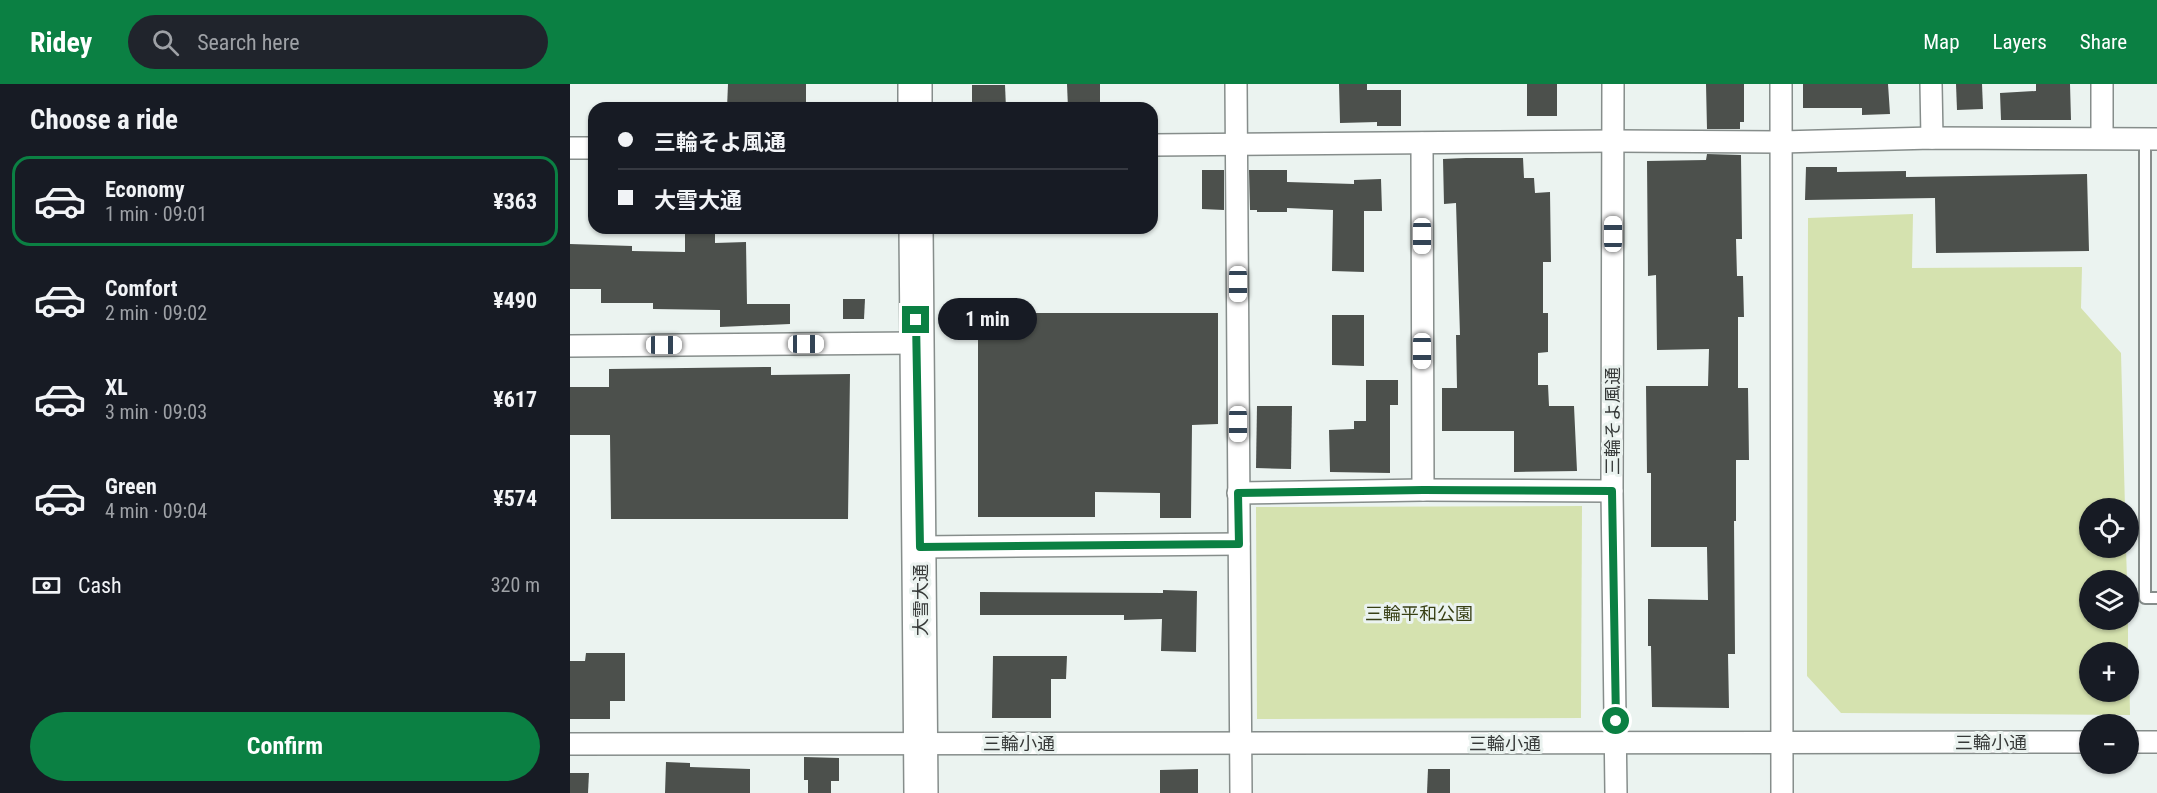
<!DOCTYPE html>
<meta charset="utf-8">
<style>
:root{--surface:#171b24;--page:#20242c;--text:#f1f3f6;--muted:#9ea1a6;--line:#363941;--accent:#0b8043}
body{margin:0;font-family:"Roboto Condensed","Noto Sans JP",sans-serif;background:var(--page);color:var(--text);height:100vh;display:flex;flex-direction:column;font-size:22px;white-space:nowrap}
*{box-sizing:border-box;margin:0}
p{font-size:20px;color:var(--muted)}
.icon{flex:none;width:33px;height:33px;fill:none;stroke:currentColor;stroke-width:2;stroke-linecap:round;stroke-linejoin:round}
.map{position:relative;flex:1;overflow:hidden}
.panel{display:flex;flex-direction:column;background:var(--surface);width:570px}
.panel>*{flex:none}
.hud{position:absolute;left:18px;top:18px;width:570px;height:132px;border-radius:18px;box-shadow:0 2px 4px #0004;display:grid;align-content:center;height:132px;padding:0 30px;background:var(--surface)}
.buttons{position:absolute;left:1509px;top:414px;display:grid;gap:12px}
.buttons a{display:grid;place-items:center;width:60px;height:60px;border-radius:50%;background:var(--surface);box-shadow:0 2px 4px #0004;font-size:30px}
.end{position:absolute;width:27px;height:27px;margin:-14px;border:8px solid #0b8043;background:#fff;box-shadow:0 0 0 3px #fff}
.from{border-radius:50%}
.bubble{position:absolute;height:42px;border-radius:21px;background:var(--surface);box-shadow:0 2px 4px #0004;font-size:20px;font-weight:700;line-height:42px;text-align:center}
.car{position:absolute;width:18px;height:36px;margin:-18px -9px;border-radius:8px;box-shadow:0 0 4px 2px #0007;background:linear-gradient(#fff 24%,#345 0 40%,#fff 0 76%,#345 0 86%,#fff 0)}
.hud b{display:flex;align-items:center;gap:21px;height:57px;font-size:22px}
.hud b+b{border-top:2px solid var(--line)}
.hud i{width:15px;height:15px;background:var(--text)}
ul{padding:0;list-style:none}
li{display:flex;align-items:center;gap:18px;height:90px;margin:0 12px 9px;padding:0 18px;border:3px solid transparent;border-radius:18px}
li div{flex:1}
li b{display:block;font-size:22px}
li em{font-style:normal;font-weight:700}
li.active{border-color:var(--accent)}
li>.icon{width:54px;height:54px;stroke-width:1.5}
h2{padding:0 30px;font-size:27px;line-height:72px}
.pay{display:flex;align-items:center;gap:15px;height:66px;padding:0 30px;font-size:22px}
.pay p{margin-inline-start:auto}
.cta{display:flex;gap:12px;margin-top:auto;padding:12px 30px}
.cta a{flex:1;height:69px;border-radius:36px;background:var(--accent);color:#fff;font-size:24px;font-weight:700;line-height:69px;text-align:center}
header{display:flex;align-items:center;gap:36px;box-sizing:border-box;height:84px;padding:0 30px;background:var(--accent);color:#fff}
header strong{font-size:28px}
nav{display:flex;gap:33px;margin-inline-start:auto;font-size:21px}
.search{width:420px;height:54px;background:var(--page);display:flex;align-items:center;gap:15px;box-sizing:border-box;padding:0 21px;border-radius:33px;color:var(--muted);font-size:22px}
main{display:flex;flex:1;min-height:0}
.map>svg:first-child{display:block}
</style>
<header>
<strong>Ridey</strong>
<div class="search"><svg class="icon" aria-label="search" viewBox="0 0 24 24"><circle cx="10" cy="10" r="6"/><path d="M15 15l6 6"/></svg>Search here</div>
<nav><a>Map</a><a>Layers</a><a>Share</a></nav>
</header>
<main>
<section class="panel">
<h2>Choose a ride</h2>
<ul>
<li class="active"><svg class="icon" aria-label="car" viewBox="0 0 24 24"><path d="M5 17H2v-5l4-1 3-4h7l3 4 3 1v5h-3M9 17h6M6 11h13"/><circle cx="7" cy="17" r="2"/><circle cx="17" cy="17" r="2"/></svg><div><b>Economy</b><p>1 min · 09:01</p></div><em>¥363</em></li>
<li><svg class="icon" aria-label="car" viewBox="0 0 24 24"><path d="M5 17H2v-5l4-1 3-4h7l3 4 3 1v5h-3M9 17h6M6 11h13"/><circle cx="7" cy="17" r="2"/><circle cx="17" cy="17" r="2"/></svg><div><b>Comfort</b><p>2 min · 09:02</p></div><em>¥490</em></li>
<li><svg class="icon" aria-label="car" viewBox="0 0 24 24"><path d="M5 17H2v-5l4-1 3-4h7l3 4 3 1v5h-3M9 17h6M6 11h13"/><circle cx="7" cy="17" r="2"/><circle cx="17" cy="17" r="2"/></svg><div><b>XL</b><p>3 min · 09:03</p></div><em>¥617</em></li>
<li><svg class="icon" aria-label="car" viewBox="0 0 24 24"><path d="M5 17H2v-5l4-1 3-4h7l3 4 3 1v5h-3M9 17h6M6 11h13"/><circle cx="7" cy="17" r="2"/><circle cx="17" cy="17" r="2"/></svg><div><b>Green</b><p>4 min · 09:04</p></div><em>¥574</em></li>
</ul>
<div class="pay"><svg class="icon" aria-label="cash" viewBox="0 0 24 24"><path d="M3 7h18v10H3z"/><circle cx="12" cy="12" r="2"/></svg>Cash<p>320 m</p></div>
<div class="cta"><a>Confirm</a></div>
</section>
<div class="map">
<svg width="1587" height="709" viewBox="0 0 1587 709">
<rect width="100%" height="100%" fill="#ebf3f0"/>
<!-- green -->
<g fill="#d5e2af">
<polygon points="1343,130 1342,184 1512,183 1511,224 1551,269 1555,424 1520,424 1520,464 1556,464 1557,496 1520,496 1520,536 1558,536 1558,568 1520,568 1520,608 1558,608 1559,573 1560,631 1271,629 1237,592 1238,134"/>
<polygon points="1012,422 1011,634 687,635 686,423"/>
</g>
<!-- building -->
<g fill="#4c504c">
<polygon points="158,0 236,0 236,24 157,24"/>
<polygon points="497,0 530,0 530,24 498,24"/>
<polygon points="769,0 797,0 797,6 831,6 831,42 807,42 807,38 770,39"/>
<rect x="957" y="0" width="30" height="32"/>
<polygon points="1136,0 1174,0 1174,38 1170,38 1170,45 1137,45"/>
<polygon points="1233,0 1318,0 1320,30 1292,31 1292,24 1233,24"/>
<polygon points="1386,0 1412,0 1413,25 1387,26"/>
<polygon points="1466,0 1500,0 1501,36 1431,36 1430,9 1466,7"/>
<polygon points="402,1 435,1 436,24 402,24"/>
<polygon points="1137,70 1171,71 1172,155 1166,155 1167,192 1173,192 1174,233 1168,233 1168,304 1178,304 1179,376 1166,376 1166,437 1164,437 1165,570 1158,570 1159,624 1082,623 1081,562 1078,562 1078,515 1138,516 1137,463 1081,463 1081,389 1077,389 1076,302 1138,302 1139,265 1087,266 1086,191 1078,192 1077,77 1136,76"/>
<polygon points="896,74 953,74 954,94 964,94 965,109 980,108 981,178 973,178 973,229 978,229 978,268 968,269 968,301 978,301 979,322 1004,322 1007,387 944,388 944,347 872,347 872,304 887,304 886,251 890,251 886,119 874,120 873,75"/>
<polygon points="1236,83 1267,83 1267,88 1336,87 1336,93 1517,90 1519,167 1366,169 1365,114 1235,116"/>
<polygon points="632,86 654,86 654,126 632,125"/>
<polygon points="679,86 717,86 717,98 784,100 784,96 811,95 812,127 794,127 794,188 762,187 763,126 717,124 717,128 687,128 687,126 680,126"/>
<polygon points="115,144 145,144 145,159 176,158 177,220 220,220 220,240 150,243 150,226 83,225 83,219 31,219 31,205 0,205 0,160 62,162 62,167 115,168"/>
<polygon points="273,215 295,215 294,235 273,235"/>
<polygon points="408,215 445,215 445,229 648,229 648,340 622,341 621,434 590,434 590,409 525,408 525,433 408,433"/>
<polygon points="762,231 794,231 794,282 762,281"/>
<polygon points="201,283 201,291 280,290 278,435 41,435 40,351 0,351 0,303 39,303 39,285"/>
<polygon points="796,296 828,296 828,321 820,321 820,389 760,388 759,346 784,345 784,337 796,337"/>
<polygon points="687,322 722,322 721,385 686,384"/>
<polygon points="593,506 627,507 626,568 591,567 592,535 554,536 554,531 410,531 410,508 593,509"/>
<polygon points="16,569 55,569 55,617 40,617 40,635 0,635 0,577 15,577"/>
<polygon points="423,572 497,572 496,595 481,595 481,634 422,634"/>
<polygon points="234,673 269,674 269,697 261,697 261,709 238,709 238,696 234,696"/>
<polygon points="96,678 120,679 120,683 180,685 180,709 95,709"/>
<polygon points="628,685 628,709 590,709 590,686"/>
<polygon points="858,685 880,685 880,709 857,709"/>
<polygon points="0,689 19,689 18,709 0,709"/>
</g>
<g fill="none" stroke-linecap="round" stroke-linejoin="round">
<defs>
<polyline id="service" points="1575,55 1575,514 1587,514"/>
<g id="minor">
<polyline points="666,0 671,709"/>
<polyline points="1043,0 1042,407 1046,709"/>
<polyline points="1211,0 1212,709"/>
<polyline points="1361,0 1362,54"/>
<polyline points="1532,54 1532,0"/>
<polyline points="852,59 853,406"/>
<polyline points="582,61 1044,57 1211,58 1362,54 1587,55"/>
<polyline points="0,64 24,64"/>
<polyline points="0,262 347,259"/>
<polyline points="668,409 853,406 1042,407"/>
<polyline points="350,463 669,460"/>
<polyline points="1558,658 1587,658"/>
<polyline points="0,660 1520,658"/>
</g>
<g id="trunk">
<polyline points="345,24 345,0"/>
<polyline points="346,144 351,709"/>
</g>
</defs>
<!-- service casing -->
<use href="#service" stroke="#868d8b" stroke-width="14"/>
<!-- minor casing -->
<use href="#minor" stroke="#868d8b" stroke-width="24"/>
<!-- trunk casing -->
<use href="#trunk" stroke="#868d8b" stroke-width="36"/>
<!-- service -->
<use href="#service" stroke="#fff" stroke-width="10"/>
<!-- minor -->
<use href="#minor" stroke="#fff" stroke-width="21"/>
<!-- trunk -->
<use href="#trunk" stroke="#fff" stroke-width="33"/>
</g>
<g fill="none" stroke-linecap="round" stroke-linejoin="round">
<!-- route -->
<polyline stroke="#0b8043" stroke-width="8" points="346,236 350,463 669,460 668,409 853,406 1042,407 1046,637"/>
</g>
<g text-anchor="middle" dominant-baseline="central" stroke-width="6" stroke-linejoin="round" paint-order="stroke">
<!-- street labels -->
<g font-size="18" fill="#363938" stroke="#ebf3f0">
<text transform="translate(1042 337) rotate(-90)">三輪そよ風通</text>
<text transform="translate(350 516) rotate(-90)">大雪大通</text>
<text x="1421" y="658">三輪小通</text>
<text x="449" y="659">三輪小通</text>
<text x="935" y="659">三輪小通</text>
</g>
<!-- park labels -->
<g font-size="18" fill="#373f14" stroke="#ebf3f0">
<text x="849" y="529">三輪平和公園</text>
</g>
</g>
</svg>
<div class="buttons">
<a><svg class="icon" aria-label="locate" viewBox="0 0 24 24"><circle cx="12" cy="12" r="6"/><path d="M12 2v4M12 18v4M2 12h4M18 12h4"/></svg></a>
<a><svg class="icon" aria-label="layers" viewBox="0 0 24 24"><path d="M12 4l9 5-9 5-9-5zM3 14l9 5 9-5"/></svg></a>
<a>+</a>
<a>−</a>
</div>
<i class="end from" style="left:1046px;top:637px"></i>
<i class="end" style="left:346px;top:236px"></i>
<div class="bubble" style="left:368px;top:214px;width:99px">1 min</div>
<i class="car" style="left:1043px;top:150px;rotate:0deg"></i>
<i class="car" style="left:852px;top:152px;rotate:180deg"></i>
<i class="car" style="left:668px;top:200px;rotate:180deg"></i>
<i class="car" style="left:236px;top:260px;rotate:90deg"></i>
<i class="car" style="left:94px;top:261px;rotate:90deg"></i>
<i class="car" style="left:852px;top:267px;rotate:180deg"></i>
<i class="car" style="left:668px;top:340px;rotate:180deg"></i>
<div class="hud">
<b><i class="from"></i>三輪そよ風通</b>
<b><i></i>大雪大通</b>
</div>
</div>
</main>
